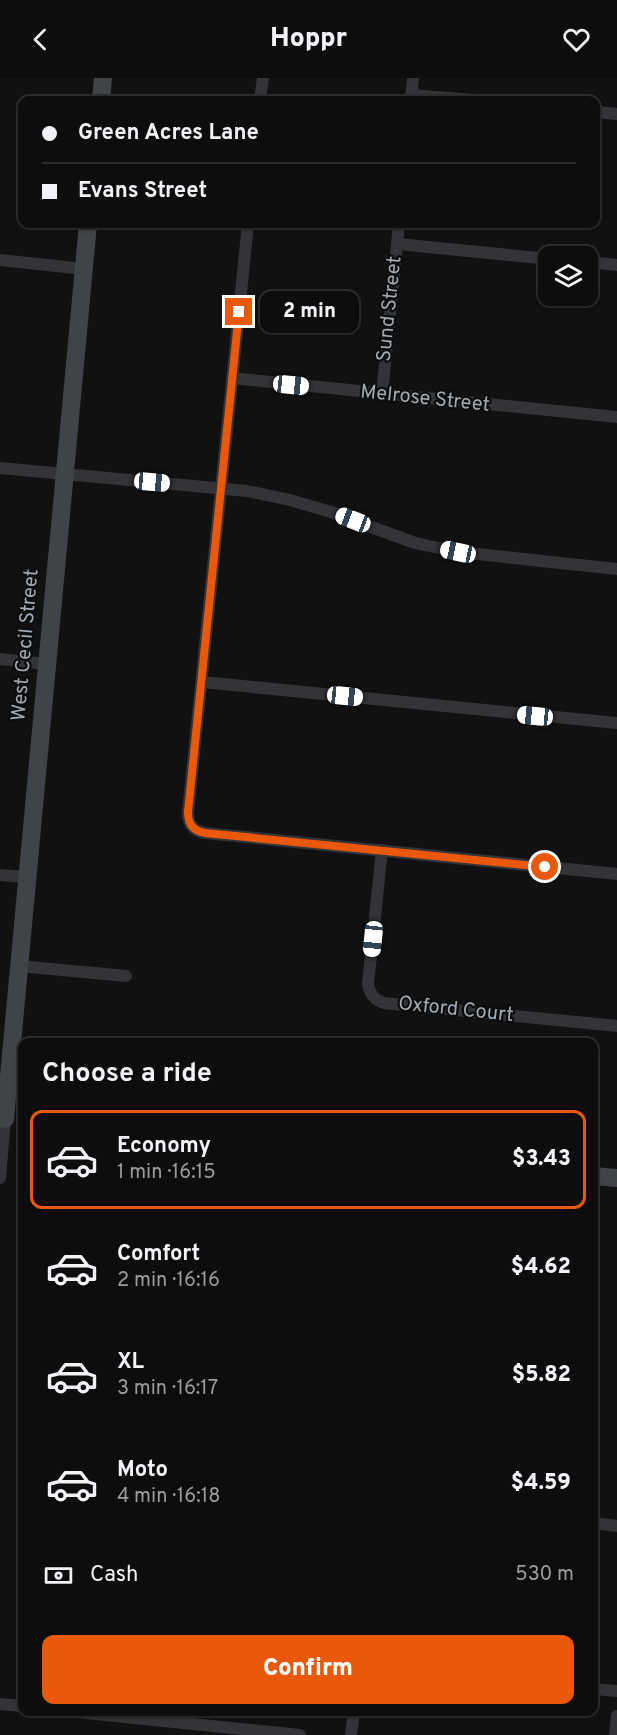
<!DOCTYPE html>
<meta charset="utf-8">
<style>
:root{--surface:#0d0d0e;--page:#161617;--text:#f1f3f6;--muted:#9a9c9e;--line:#2d2d2e;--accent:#ea580c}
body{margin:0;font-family:Overpass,sans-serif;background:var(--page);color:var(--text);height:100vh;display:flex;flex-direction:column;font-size:22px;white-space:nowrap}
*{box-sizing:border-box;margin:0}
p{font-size:20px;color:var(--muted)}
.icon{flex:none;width:33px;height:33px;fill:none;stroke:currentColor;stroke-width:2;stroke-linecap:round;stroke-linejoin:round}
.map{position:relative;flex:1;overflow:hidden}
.side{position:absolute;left:18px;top:960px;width:580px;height:678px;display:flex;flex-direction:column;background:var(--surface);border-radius:12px;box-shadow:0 2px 4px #0004,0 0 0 2px var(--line)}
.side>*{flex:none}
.hud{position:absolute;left:18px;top:18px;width:582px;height:132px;border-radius:12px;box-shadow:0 2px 4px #0004,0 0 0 2px var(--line);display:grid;align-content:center;height:132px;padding:0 24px;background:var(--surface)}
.fabs{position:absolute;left:538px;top:168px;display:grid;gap:12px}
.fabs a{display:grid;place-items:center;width:60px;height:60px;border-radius:12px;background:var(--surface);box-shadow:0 2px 4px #0004,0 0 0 2px var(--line);font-size:30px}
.end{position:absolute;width:27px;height:27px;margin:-14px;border:8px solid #ea580c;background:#fff;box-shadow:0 0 0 3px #fff}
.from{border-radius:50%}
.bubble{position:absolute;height:42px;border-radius:12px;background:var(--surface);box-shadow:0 2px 4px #0004,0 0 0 2px var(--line);font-size:20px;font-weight:800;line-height:42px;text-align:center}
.car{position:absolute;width:18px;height:36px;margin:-18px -9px;border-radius:8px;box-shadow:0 0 4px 2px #0007;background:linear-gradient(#fff 24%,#345 0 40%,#fff 0 76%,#345 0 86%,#fff 0)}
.hud b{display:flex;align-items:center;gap:21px;height:57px;font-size:22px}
.hud b+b{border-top:2px solid var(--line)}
.hud i{width:15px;height:15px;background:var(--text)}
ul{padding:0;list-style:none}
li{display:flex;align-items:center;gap:18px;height:99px;margin:0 12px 9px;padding:0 12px;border:3px solid transparent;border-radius:12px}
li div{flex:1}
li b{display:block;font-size:22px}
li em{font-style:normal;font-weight:800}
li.selected{border-color:var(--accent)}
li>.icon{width:54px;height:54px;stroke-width:1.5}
h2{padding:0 24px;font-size:27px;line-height:72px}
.pay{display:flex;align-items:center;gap:15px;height:66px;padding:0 24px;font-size:22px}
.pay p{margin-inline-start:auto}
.primary-button{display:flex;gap:12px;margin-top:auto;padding:12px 24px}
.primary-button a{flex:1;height:69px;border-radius:12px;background:var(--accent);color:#fff;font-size:24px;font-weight:800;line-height:69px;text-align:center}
header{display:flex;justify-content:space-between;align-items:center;height:78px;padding:0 24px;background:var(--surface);font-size:27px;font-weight:800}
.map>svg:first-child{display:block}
</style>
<header><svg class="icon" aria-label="back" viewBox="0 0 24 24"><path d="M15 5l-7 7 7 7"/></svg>Hoppr<svg class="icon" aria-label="heart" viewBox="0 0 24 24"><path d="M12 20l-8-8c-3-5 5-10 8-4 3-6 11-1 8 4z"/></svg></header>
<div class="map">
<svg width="617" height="1657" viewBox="0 0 617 1657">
<rect width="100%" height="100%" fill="#111112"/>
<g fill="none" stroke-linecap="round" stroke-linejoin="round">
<!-- street -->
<g stroke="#323437" stroke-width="12">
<polyline points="411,17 474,22"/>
<polyline points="260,22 263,0"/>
<polyline points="411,22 413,0"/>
<polyline points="596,34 617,36"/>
<path d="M248 146 188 734C188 746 193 753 205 755L617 796"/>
<polyline points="397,166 549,181"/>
<polyline points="0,182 84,191"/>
<polyline points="588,184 617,187"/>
<polyline points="232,300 617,339"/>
<polyline points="382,317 399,146"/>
<polyline points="0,390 247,413 290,422 331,434 415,465 458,474 617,491"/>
<polyline points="0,581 46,586"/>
<polyline points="202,604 617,645"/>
<path d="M382 772 368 906C370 916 374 922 384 925L617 948"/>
<polyline points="0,797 27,799"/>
<polyline points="19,888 126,898"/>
<polyline points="0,1100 5,1041"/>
<polyline points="594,1445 617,1448"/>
<polyline points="594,1611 617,1613"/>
<polyline points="0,1626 22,1628"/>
<polyline points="76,1634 300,1657"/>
<polyline points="351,1657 354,1634"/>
<polyline points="615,1657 617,1638"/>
</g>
<!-- secondary -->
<g stroke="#404347" stroke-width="18">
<polyline points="101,22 103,0"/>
<polyline points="5,1041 88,146"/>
<polyline points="594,1098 617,1100"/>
</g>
</g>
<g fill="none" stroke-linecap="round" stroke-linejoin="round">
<!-- route -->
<path stroke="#ea580c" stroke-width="8" d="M239 234 188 734C188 746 193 753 205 755L545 789"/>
</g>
<g text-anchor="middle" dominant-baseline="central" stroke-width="4.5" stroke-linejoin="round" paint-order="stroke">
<!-- street labels -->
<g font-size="20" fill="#a3abb2" stroke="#0c0c0d">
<text transform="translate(390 231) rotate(-84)">Sund Street</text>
<text transform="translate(425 321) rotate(6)">Melrose Street</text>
<text transform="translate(26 567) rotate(-85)">West Cecil Street</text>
<text transform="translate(456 932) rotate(6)">Oxford Court</text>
</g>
</g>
</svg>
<div class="fabs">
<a><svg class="icon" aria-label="layers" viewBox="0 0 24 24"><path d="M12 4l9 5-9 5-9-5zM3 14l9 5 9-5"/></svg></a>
</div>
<i class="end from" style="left:545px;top:789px"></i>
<i class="end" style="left:239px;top:234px"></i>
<div class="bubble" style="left:260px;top:213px;width:99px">2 min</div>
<i class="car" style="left:291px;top:307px;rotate:96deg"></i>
<i class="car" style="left:152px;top:404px;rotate:95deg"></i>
<i class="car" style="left:353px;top:442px;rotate:291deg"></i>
<i class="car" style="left:458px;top:474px;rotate:282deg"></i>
<i class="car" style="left:345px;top:618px;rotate:96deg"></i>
<i class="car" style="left:535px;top:638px;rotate:276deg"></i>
<i class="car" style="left:373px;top:861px;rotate:186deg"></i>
<div class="hud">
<b><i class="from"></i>Green Acres Lane</b>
<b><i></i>Evans Street</b>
</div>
<section class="side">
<h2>Choose a ride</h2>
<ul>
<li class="selected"><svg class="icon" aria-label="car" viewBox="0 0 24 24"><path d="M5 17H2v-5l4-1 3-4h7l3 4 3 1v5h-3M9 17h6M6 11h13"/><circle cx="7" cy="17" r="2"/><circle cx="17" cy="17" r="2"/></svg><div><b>Economy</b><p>1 min · 16:15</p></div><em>$3.43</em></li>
<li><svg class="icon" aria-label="car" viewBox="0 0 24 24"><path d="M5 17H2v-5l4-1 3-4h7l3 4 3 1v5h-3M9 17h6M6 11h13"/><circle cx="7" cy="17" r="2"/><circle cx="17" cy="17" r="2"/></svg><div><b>Comfort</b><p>2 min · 16:16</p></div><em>$4.62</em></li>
<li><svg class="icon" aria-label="car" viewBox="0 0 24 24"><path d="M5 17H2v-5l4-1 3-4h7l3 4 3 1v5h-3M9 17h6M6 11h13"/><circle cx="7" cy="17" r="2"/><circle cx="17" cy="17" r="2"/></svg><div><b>XL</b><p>3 min · 16:17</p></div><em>$5.82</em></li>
<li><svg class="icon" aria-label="car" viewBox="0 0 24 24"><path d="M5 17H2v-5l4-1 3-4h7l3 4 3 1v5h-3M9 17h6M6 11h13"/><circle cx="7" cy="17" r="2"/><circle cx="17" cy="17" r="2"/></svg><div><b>Moto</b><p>4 min · 16:18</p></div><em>$4.59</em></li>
</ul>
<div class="pay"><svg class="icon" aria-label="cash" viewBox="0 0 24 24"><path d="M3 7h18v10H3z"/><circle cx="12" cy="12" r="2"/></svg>Cash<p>530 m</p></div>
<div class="primary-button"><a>Confirm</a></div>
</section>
</div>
